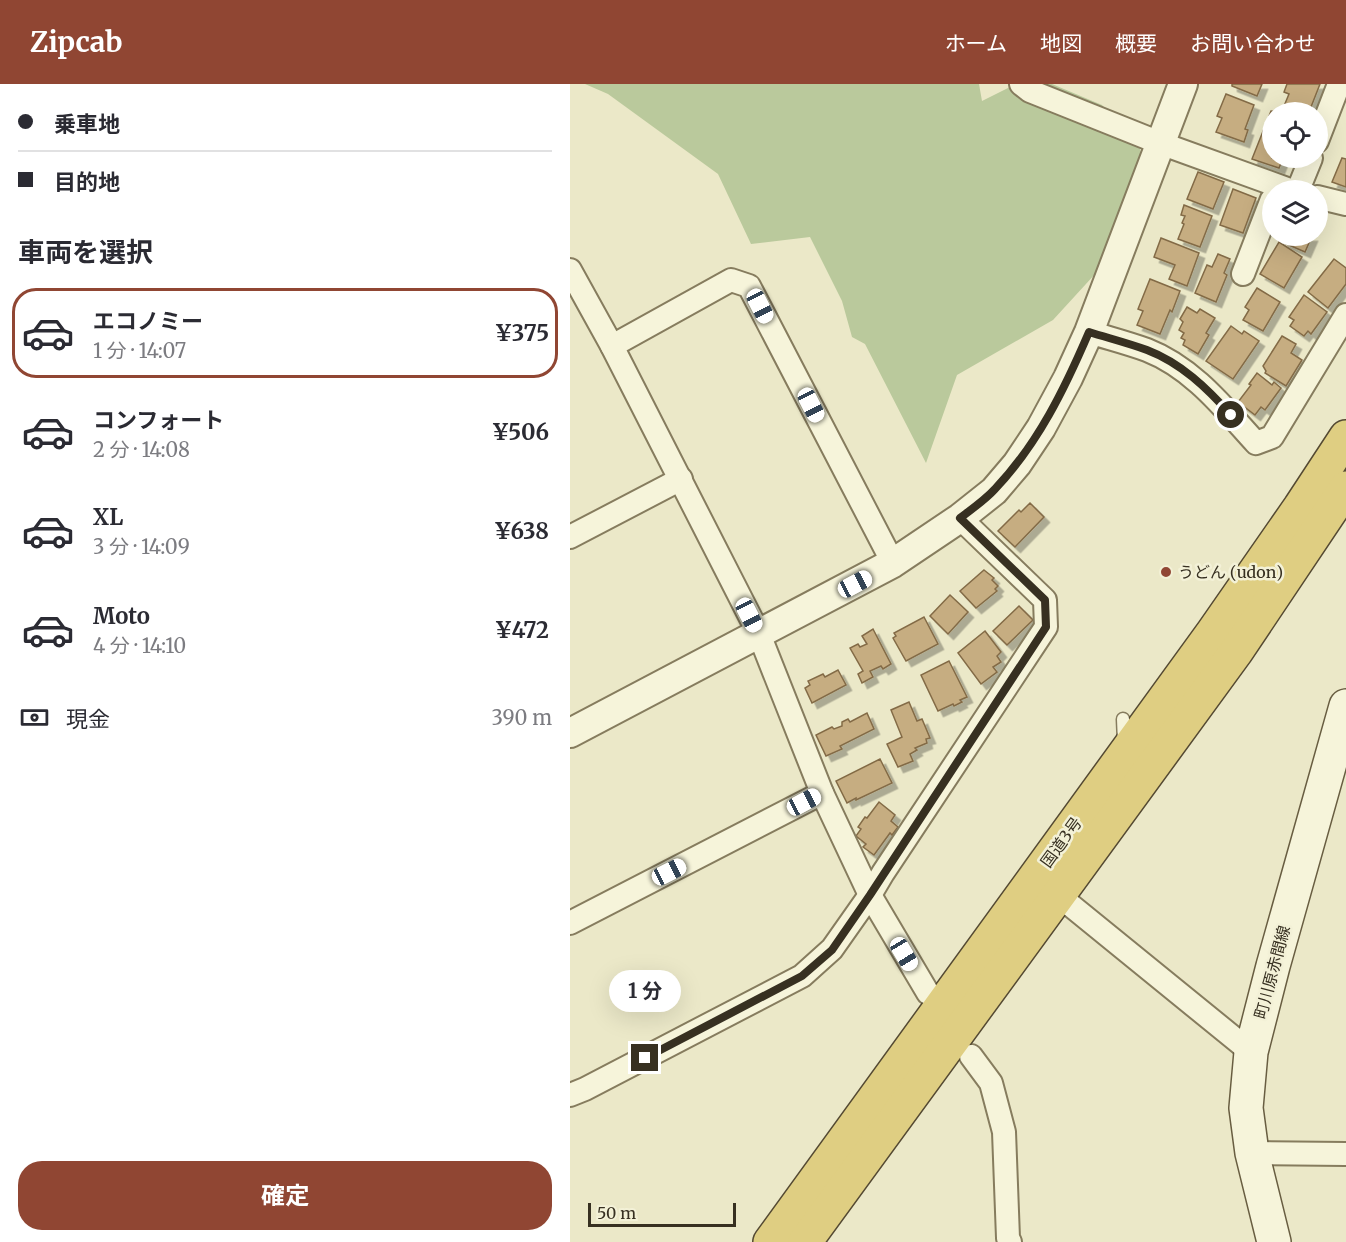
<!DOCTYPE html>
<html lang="ja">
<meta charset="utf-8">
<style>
:root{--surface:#fff;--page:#f7f7f7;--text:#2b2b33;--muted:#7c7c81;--line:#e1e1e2;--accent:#904633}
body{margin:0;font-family:Merriweather,"Noto Sans JP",serif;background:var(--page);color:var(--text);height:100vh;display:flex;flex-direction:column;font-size:22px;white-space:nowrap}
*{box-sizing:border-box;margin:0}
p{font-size:20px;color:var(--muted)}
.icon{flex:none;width:33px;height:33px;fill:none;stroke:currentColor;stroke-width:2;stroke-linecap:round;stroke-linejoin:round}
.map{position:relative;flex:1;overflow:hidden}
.sheet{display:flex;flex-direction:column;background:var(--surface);width:570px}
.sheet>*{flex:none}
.guide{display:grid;align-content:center;height:132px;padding:0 18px;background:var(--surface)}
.buttons{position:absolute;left:692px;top:18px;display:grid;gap:12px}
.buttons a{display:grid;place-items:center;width:66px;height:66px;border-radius:50%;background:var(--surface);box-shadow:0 6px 24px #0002;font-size:30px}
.scale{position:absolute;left:18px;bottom:15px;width:148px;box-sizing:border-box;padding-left:6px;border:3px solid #373021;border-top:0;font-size:16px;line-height:21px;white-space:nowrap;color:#373021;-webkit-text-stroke:4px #f3f1d7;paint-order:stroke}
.end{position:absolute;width:27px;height:27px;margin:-14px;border:8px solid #373021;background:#fff;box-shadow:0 0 0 3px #fff}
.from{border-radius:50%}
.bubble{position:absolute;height:42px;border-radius:21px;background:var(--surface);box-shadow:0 6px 24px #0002;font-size:20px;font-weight:700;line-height:42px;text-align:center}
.car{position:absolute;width:18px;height:36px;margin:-18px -9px;border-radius:8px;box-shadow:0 0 4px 2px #0007;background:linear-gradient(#fff 24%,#345 0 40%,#fff 0 76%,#345 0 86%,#fff 0)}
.guide b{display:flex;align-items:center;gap:21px;height:57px;font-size:22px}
.guide b+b{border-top:2px solid var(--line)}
.guide i{width:15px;height:15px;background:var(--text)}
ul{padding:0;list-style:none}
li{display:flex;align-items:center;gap:18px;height:90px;margin:0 12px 9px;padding:0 6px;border:3px solid transparent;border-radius:24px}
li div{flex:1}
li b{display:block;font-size:22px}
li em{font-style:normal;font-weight:700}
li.active{border-color:var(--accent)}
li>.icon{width:54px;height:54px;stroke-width:1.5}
h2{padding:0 18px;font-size:27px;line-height:72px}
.pay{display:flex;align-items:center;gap:15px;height:66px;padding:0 18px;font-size:22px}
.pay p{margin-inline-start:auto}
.cta{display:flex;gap:12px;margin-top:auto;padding:12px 18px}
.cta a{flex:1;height:69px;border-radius:24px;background:var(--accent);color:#fff;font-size:24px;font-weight:700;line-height:69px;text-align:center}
header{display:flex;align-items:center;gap:36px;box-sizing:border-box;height:84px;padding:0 30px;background:var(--accent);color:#fff}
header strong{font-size:28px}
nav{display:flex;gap:33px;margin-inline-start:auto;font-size:21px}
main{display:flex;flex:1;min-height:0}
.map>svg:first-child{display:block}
</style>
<header>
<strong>Zipcab</strong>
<nav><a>ホーム</a><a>地図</a><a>概要</a><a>お問い合わせ</a></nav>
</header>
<main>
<section class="sheet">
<div class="guide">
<b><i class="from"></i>乗車地</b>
<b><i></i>目的地</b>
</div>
<h2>車両を選択</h2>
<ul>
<li class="active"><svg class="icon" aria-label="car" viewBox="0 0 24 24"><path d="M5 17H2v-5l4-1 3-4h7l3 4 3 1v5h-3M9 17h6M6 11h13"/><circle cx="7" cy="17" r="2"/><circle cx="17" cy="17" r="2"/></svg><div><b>エコノミー</b><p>1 分 · 14:07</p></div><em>¥375</em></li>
<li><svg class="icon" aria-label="car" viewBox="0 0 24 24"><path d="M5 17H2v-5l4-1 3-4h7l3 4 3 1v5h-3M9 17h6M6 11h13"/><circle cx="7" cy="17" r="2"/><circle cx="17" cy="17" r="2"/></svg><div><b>コンフォート</b><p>2 分 · 14:08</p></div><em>¥506</em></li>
<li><svg class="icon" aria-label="car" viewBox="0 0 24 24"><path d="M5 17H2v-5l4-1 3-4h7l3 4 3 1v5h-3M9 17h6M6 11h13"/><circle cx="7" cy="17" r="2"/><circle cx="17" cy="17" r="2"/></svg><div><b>XL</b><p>3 分 · 14:09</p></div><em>¥638</em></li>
<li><svg class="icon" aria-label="car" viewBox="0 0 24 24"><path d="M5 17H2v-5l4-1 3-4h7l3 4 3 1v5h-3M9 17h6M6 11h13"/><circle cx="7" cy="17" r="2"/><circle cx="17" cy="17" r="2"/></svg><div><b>Moto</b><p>4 分 · 14:10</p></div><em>¥472</em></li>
</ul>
<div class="pay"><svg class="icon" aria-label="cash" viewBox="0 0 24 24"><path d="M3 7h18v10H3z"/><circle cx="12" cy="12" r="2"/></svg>現金<p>390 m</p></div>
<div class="cta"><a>確定</a></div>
</section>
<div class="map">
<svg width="776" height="1158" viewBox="0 0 776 1158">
<defs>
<filter id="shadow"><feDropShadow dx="5.5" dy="5.5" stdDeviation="0" flood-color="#0004"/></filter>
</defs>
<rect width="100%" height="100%" fill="#ebe8c8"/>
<!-- green -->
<polygon fill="#bac99c" points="15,0 409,0 412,17 446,0 482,0 532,21 569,62 577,88 548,165 483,236 387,291 356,379 295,260 282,253 272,217 240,153 181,160 148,90 38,10"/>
<!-- building -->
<g fill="#c6ad81" stroke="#836b46" stroke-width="1.5" filter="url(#shadow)">
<polygon points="662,0 692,0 687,12 662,2"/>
<polygon points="717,0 750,0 739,28 730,28 714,22 719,10 714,8"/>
<polygon points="656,10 684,21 675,45 678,46 674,58 646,48 652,34 647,32"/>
<polygon points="701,27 707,28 702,28 702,74 713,74 709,84 682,75"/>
<polygon points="772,74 776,75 776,103 762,98"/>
<polygon points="628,88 654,98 643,125 617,115"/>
<polygon points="663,105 686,114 673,149 650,141"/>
<polygon points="614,121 642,132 630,163 608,155 614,140 612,139 615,132 611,131"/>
<polygon points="714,152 742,152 735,168 712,158"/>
<polygon points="591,154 629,169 617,202 599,195 605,181 584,173"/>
<polygon points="709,158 732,173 714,204 690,190"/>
<polygon points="648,170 660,175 654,189 657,191 646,218 625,209 637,181 642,183"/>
<polygon points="764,175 776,184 776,200 758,224 738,208"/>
<polygon points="580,195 610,207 602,228 600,226 590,250 567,241 573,227 568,225"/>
<polygon points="687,204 710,218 693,247 673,236 679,226 675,223"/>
<polygon points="734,211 757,228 741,250 738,247 734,252 720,242 724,236 719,233"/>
<polygon points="617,223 627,229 630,225 645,234 636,249 639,251 628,270 613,261 615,256 611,254 614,249 609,246 613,238 610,235"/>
<polygon points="661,242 672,250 674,247 689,257 663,295 636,277"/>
<polygon points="712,252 726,260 721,269 732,276 716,302 695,289 696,287 693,282"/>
<polygon points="687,289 702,301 704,298 711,304 695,326 691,323 685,331 668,318 681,301 679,300"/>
<polygon points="460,419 474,433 445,463 428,447 449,426 451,428"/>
<polygon points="414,486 424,494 422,496 428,502 425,505 427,507 406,524 390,507"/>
<polygon points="380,511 398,528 378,550 360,532"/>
<polygon points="449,522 463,536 437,561 423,547"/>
<polygon points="354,533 368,560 336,577 323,554 326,552 324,549"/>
<polygon points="303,545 321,580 313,585 311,582 300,587 303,593 292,599 288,590 293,587 280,564 288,560 290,563 297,560 292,552"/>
<polygon points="415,547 431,568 427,572 431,578 423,583 427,588 411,600 388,569"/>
<polygon points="379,577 397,613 390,616 392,618 384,622 383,620 368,627 351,591"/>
<polygon points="268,586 276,601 242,619 235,604 240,601 238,597 253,590 255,593"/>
<polygon points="339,618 347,637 352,635 360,654 356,655 357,659 345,664 347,666 340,670 343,677 328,683 317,660 332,653 321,626"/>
<polygon points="297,629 304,645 270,662 272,665 256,672 246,651 262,643 264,645 272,642 272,638 278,635 280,638"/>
<polygon points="310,675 322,699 286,716 286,714 277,719 266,697"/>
<polygon points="309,718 325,731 321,737 328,743 322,751 320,749 304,771 293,763 296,760 286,752 291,745 288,743 295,733 297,734"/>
</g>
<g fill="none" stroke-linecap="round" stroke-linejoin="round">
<defs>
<polyline id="service" points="553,635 554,658"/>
<g id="minor">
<polyline points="451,0 460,7 590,59 720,106"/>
<polyline points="747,57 769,0"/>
<polyline points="728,106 741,74"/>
<polyline points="747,113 776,120"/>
<polyline points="0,186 42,262 189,550 252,709 300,811 358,909"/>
<polyline points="673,190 702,115"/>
<path d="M519 248C538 254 558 259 577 266 623 284 654 324 686 359L702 353 776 231"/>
<polyline points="42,262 161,196 179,202 323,479"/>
<polyline points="0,453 111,395"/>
<polyline points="488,811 681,968"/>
<polyline points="0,839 252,709"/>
<polyline points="401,972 421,999 434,1048 438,1154 440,1158"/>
<polyline points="0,1011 15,1005 232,892 262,865 300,811 313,789 476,543 475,516 390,434"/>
<polyline points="682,1069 776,1070"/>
</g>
<polyline id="tertiary" points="0,649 323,479 390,434 424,407 447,380 471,344 498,294 519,248 613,0"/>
<polyline id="secondary" points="704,1158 682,1069 676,1024 681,968 703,882 776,622"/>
<g id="trunk">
<polyline points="200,1158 643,548 730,423 776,353"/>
<polyline points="235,1158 666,568 776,404"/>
</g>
</defs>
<!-- service casing -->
<use href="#service" stroke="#867c5e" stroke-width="15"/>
<!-- minor casing -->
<use href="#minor" stroke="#867c5e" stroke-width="26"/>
<!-- tertiary casing -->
<use href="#tertiary" stroke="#867c5e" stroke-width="32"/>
<!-- secondary casing -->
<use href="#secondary" stroke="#685d41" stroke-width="36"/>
<!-- trunk casing -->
<use href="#trunk" stroke="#544932" stroke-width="36"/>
<!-- service -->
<use href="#service" stroke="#f6f4da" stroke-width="12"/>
<!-- minor -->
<use href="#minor" stroke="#f6f4da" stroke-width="22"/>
<!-- tertiary -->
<use href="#tertiary" stroke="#f6f4da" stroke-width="28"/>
<!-- secondary -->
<use href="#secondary" stroke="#f6f4da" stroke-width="33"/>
<!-- trunk -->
<use href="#trunk" stroke="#dfce82" stroke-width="33"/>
</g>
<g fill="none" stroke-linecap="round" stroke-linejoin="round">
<!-- route -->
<path stroke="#373021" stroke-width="8" d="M75 974 232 892 262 866 300 811 476 543 475 516 390 434C402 425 415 416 425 405 468 360 495 304 519 248 538 254 558 259 577 266 611 279 637 304 661 331"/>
</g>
<!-- markers -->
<circle fill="#904633" stroke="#f3f1d7" stroke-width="2" cx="596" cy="488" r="6"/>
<g text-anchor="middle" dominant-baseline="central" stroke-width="5" stroke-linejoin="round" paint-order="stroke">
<!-- poi labels -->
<g font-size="16" fill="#373021" stroke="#f3f1d7" text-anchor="start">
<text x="608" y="488">うどん (udon)</text>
</g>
<!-- street labels -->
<g font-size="16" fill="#373021" stroke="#f3f1d7">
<text transform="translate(491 758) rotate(-54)">国道3号</text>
<text transform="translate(702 888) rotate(-75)">町川原赤間線</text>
</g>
</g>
</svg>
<div class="buttons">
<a><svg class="icon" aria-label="locate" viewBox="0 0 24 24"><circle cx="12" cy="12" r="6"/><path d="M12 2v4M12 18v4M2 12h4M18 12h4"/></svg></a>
<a><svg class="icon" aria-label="layers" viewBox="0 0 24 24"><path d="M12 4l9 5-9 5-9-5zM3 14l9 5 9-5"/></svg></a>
</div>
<div class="scale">50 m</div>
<i class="end from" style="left:661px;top:331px"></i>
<i class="end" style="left:75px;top:974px"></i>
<div class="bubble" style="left:39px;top:886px;width:72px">1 分</div>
<i class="car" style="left:190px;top:222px;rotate:153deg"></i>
<i class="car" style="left:241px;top:321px;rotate:153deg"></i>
<i class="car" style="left:285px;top:500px;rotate:62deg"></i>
<i class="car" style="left:179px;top:531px;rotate:153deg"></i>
<i class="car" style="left:234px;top:718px;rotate:62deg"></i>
<i class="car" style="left:99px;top:788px;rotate:63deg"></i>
<i class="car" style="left:334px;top:870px;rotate:149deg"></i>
</div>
</main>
